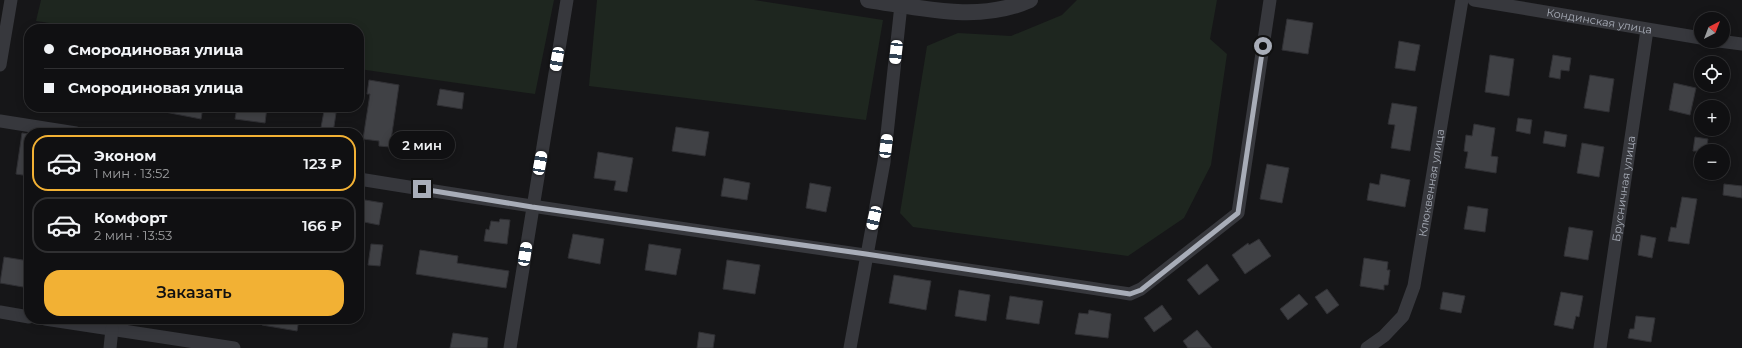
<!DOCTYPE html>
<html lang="ru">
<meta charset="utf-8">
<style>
:root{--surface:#101012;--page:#1e1e20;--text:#f1f3f6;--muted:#9c9d9f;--line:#303032;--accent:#f2b134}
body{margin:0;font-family:Montserrat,sans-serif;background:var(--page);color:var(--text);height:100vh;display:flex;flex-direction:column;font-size:15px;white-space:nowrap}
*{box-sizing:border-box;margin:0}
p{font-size:13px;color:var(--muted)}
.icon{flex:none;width:22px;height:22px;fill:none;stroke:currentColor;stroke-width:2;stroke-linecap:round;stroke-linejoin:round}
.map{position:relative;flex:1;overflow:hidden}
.details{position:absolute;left:24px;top:128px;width:340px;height:196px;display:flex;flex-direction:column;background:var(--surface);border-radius:16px;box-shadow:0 2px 10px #0003,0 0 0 1px var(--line)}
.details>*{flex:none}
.guide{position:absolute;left:24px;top:24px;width:340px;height:88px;border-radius:16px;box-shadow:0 2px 10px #0003,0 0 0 1px var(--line);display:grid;align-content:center;height:88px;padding:0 20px;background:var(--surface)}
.needle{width:26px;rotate:42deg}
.fabs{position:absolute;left:1694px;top:12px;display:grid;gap:8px}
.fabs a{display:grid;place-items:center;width:36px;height:36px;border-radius:50%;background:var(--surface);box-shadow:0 2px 10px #0003,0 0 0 1px var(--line);font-size:20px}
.end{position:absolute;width:18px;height:18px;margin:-9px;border:5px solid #a8adb8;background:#111;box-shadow:0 0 0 2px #111}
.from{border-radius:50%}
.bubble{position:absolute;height:28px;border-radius:14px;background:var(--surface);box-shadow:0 2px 10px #0003,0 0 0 1px var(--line);font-size:13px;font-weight:600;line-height:28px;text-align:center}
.car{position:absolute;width:12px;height:24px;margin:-12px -6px;border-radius:5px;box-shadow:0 0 3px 1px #0007;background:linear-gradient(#fff 24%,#345 0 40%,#fff 0 76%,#345 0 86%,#fff 0)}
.guide b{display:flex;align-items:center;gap:14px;height:38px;font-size:15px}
.guide b+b{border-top:1px solid var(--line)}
.guide i{width:10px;height:10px;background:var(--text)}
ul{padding:7px 0 0;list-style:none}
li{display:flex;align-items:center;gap:12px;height:56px;margin:0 8px 6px;padding:0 12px;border:2px solid var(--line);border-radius:16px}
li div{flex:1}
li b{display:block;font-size:15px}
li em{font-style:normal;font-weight:600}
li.current{border-color:var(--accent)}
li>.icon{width:36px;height:36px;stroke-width:1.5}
.button{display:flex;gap:8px;margin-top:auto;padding:8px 20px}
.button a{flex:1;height:46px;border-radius:16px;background:var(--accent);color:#111;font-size:16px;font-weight:600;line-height:46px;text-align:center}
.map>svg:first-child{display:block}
</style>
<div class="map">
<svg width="1742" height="348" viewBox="0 0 1742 348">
<rect width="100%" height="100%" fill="#161618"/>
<!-- green -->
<g fill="#1e261f">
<polygon points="41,0 554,0 535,94 359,69 359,29 89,29 36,21"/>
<polygon points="597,0 754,0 883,20 866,120 589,86"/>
<polygon points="1077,0 1217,0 1210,39 1227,54 1211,165 1184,218 1128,256 913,227 900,213 927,46 958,33 1011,36 1062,15"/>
</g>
<!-- building -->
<g fill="#404145" stroke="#303034">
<polygon points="1287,19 1313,23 1308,54 1282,50"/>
<polygon points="1399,41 1420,45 1415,71 1395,68"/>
<polygon points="1490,55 1514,59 1509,96 1485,92"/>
<polygon points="1553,55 1571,58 1569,71 1561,70 1560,79 1549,77"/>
<polygon points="1590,75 1614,79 1609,112 1584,108"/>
<polygon points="369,80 399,85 390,147 379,146 379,141 363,139 370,94 367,94"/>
<polygon points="1674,83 1696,88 1690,115 1669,110"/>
<polygon points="440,89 464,93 462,109 437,105"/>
<polygon points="1392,103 1417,107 1410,151 1391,148 1395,125 1388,124"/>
<polygon points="166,107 203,107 201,119 165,112"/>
<polygon points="237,107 267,107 265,123 235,119"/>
<polygon points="324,111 336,113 333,133 320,133"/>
<polygon points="1518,118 1532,120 1530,134 1516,131"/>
<polygon points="1474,124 1495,128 1491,156 1498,157 1496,173 1465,168 1468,152 1464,151 1466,135 1472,136"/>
<polygon points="676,127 709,132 705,156 672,151"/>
<polygon points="423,131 451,136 448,154 420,149"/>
<polygon points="1545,131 1567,135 1565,147 1543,143"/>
<polygon points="22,133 29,134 29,176 16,174"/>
<polygon points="1695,137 1708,139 1706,151 1693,151"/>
<polygon points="1582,143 1604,147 1599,177 1577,173"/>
<polygon points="598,152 633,158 627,192 614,190 616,181 594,178"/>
<polygon points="1267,164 1289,168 1282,203 1260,199"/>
<polygon points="1381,174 1410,180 1405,207 1367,200 1370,183 1379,185"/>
<polygon points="724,178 750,183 747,200 721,196"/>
<polygon points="810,183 831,187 826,212 806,208"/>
<polygon points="1724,184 1742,186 1742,198 1723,195"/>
<polygon points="1682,197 1697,199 1689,244 1668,241 1671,227 1676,228"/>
<polygon points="359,199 383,203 379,225 359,221"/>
<polygon points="1468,206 1488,209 1485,232 1464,229"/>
<polygon points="500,219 510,220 507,244 484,241 486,229 489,230 491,221 499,222"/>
<polygon points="1569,227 1593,231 1588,260 1564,256"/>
<polygon points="573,234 604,239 600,264 568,258"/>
<polygon points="1641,235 1656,238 1652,258 1638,255"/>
<polygon points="1259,239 1271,256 1245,274 1232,255 1248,243 1249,245"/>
<polygon points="371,244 383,245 380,266 368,265"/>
<polygon points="649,244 681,249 676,275 645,270"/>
<polygon points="420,250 458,256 457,263 509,271 506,288 416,274"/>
<polygon points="4,257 29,261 29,288 0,283"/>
<polygon points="1364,258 1388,262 1387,270 1390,270 1388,285 1384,285 1384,290 1360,286"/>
<polygon points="727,260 760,265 755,294 723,289"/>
<polygon points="1207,264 1219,280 1199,295 1187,280"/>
<polygon points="894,275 931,281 926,310 889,303"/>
<polygon points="1327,289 1339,305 1327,314 1315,297"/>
<polygon points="959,290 990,295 986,321 955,316"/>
<polygon points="1443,292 1465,296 1461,313 1440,309"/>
<polygon points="1561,292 1583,296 1579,317 1576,316 1573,329 1554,325"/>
<polygon points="1299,294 1308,304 1288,320 1280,309"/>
<polygon points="1010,296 1043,301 1039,324 1006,319"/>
<polygon points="1162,305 1172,319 1154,332 1144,318"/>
<polygon points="1089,310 1111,314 1108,338 1075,334 1079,313 1088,314"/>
<polygon points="1636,316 1655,318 1651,342 1628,338 1630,329 1634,329"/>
<polygon points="263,319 299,319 297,331 262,325"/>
<polygon points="1197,330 1212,348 1188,348 1183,341"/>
<polygon points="699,332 715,335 713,348 697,348"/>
<polygon points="453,333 488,338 487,348 450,348"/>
</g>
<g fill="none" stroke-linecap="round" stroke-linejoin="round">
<!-- minor -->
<g stroke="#37383d" stroke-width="13">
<path id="s1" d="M1474 0 1701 38"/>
<polyline points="1719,41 1742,44"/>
<polyline points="0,65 11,0"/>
<polyline points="0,121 76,133"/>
<path d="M359 179C616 221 873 255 1130 294L1141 289 1238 213 1270 0"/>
<polyline points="0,312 29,317"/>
<polyline points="45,319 234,348"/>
<polyline points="110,348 112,329"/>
<polyline points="510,348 567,0"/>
<polyline points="850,348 884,162 901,5"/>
<path id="s2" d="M1367 348 1384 336 1403 316 1414 286 1462 0"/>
<path id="s3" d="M1600 348 1647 30"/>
</g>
<!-- tertiary -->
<path stroke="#37383d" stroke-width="16" d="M868 0C922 8 979 23 1030 0"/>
</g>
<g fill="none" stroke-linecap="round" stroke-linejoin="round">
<!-- route -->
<polyline stroke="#a8adb8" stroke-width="5" points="422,189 532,207 866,254 1130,294 1141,290 1238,213 1263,46"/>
</g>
<g text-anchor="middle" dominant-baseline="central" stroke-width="4" stroke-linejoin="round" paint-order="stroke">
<!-- street labels -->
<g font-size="11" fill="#a8adb8" stroke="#111113">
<text stroke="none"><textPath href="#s1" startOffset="127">Кондинская улица</textPath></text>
<text stroke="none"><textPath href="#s2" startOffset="185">Клюквенная улица</textPath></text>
<text stroke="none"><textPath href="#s3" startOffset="161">Брусничная улица</textPath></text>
</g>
</g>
</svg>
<div class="fabs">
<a><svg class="needle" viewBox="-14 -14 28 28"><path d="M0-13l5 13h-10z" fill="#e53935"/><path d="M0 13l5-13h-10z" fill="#9c9d9f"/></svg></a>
<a><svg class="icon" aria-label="locate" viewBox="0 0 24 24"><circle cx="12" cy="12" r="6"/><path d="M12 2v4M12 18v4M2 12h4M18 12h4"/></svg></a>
<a>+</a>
<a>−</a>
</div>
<i class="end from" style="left:1263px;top:46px"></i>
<i class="end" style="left:422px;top:189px"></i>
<div class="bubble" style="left:389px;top:131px;width:66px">2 мин</div>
<i class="car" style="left:896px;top:52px;rotate:186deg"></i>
<i class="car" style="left:557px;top:59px;rotate:190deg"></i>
<i class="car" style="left:886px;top:146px;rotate:7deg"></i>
<i class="car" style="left:540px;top:163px;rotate:10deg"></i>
<i class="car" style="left:874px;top:218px;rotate:193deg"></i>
<i class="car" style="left:525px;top:254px;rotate:9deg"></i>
<div class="guide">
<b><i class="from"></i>Смородиновая улица</b>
<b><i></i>Смородиновая улица</b>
</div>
<section class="details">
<ul>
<li class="current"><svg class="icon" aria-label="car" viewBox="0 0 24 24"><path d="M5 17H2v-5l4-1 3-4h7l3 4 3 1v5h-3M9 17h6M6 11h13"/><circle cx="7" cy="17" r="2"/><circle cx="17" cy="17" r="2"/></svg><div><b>Эконом</b><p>1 мин · 13:52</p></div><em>123 ₽</em></li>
<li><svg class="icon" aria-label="car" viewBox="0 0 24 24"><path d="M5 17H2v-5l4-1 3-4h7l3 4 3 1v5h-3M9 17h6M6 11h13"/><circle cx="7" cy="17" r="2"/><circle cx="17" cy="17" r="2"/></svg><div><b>Комфорт</b><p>2 мин · 13:53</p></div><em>166 ₽</em></li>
</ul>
<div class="button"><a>Заказать</a></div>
</section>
</div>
